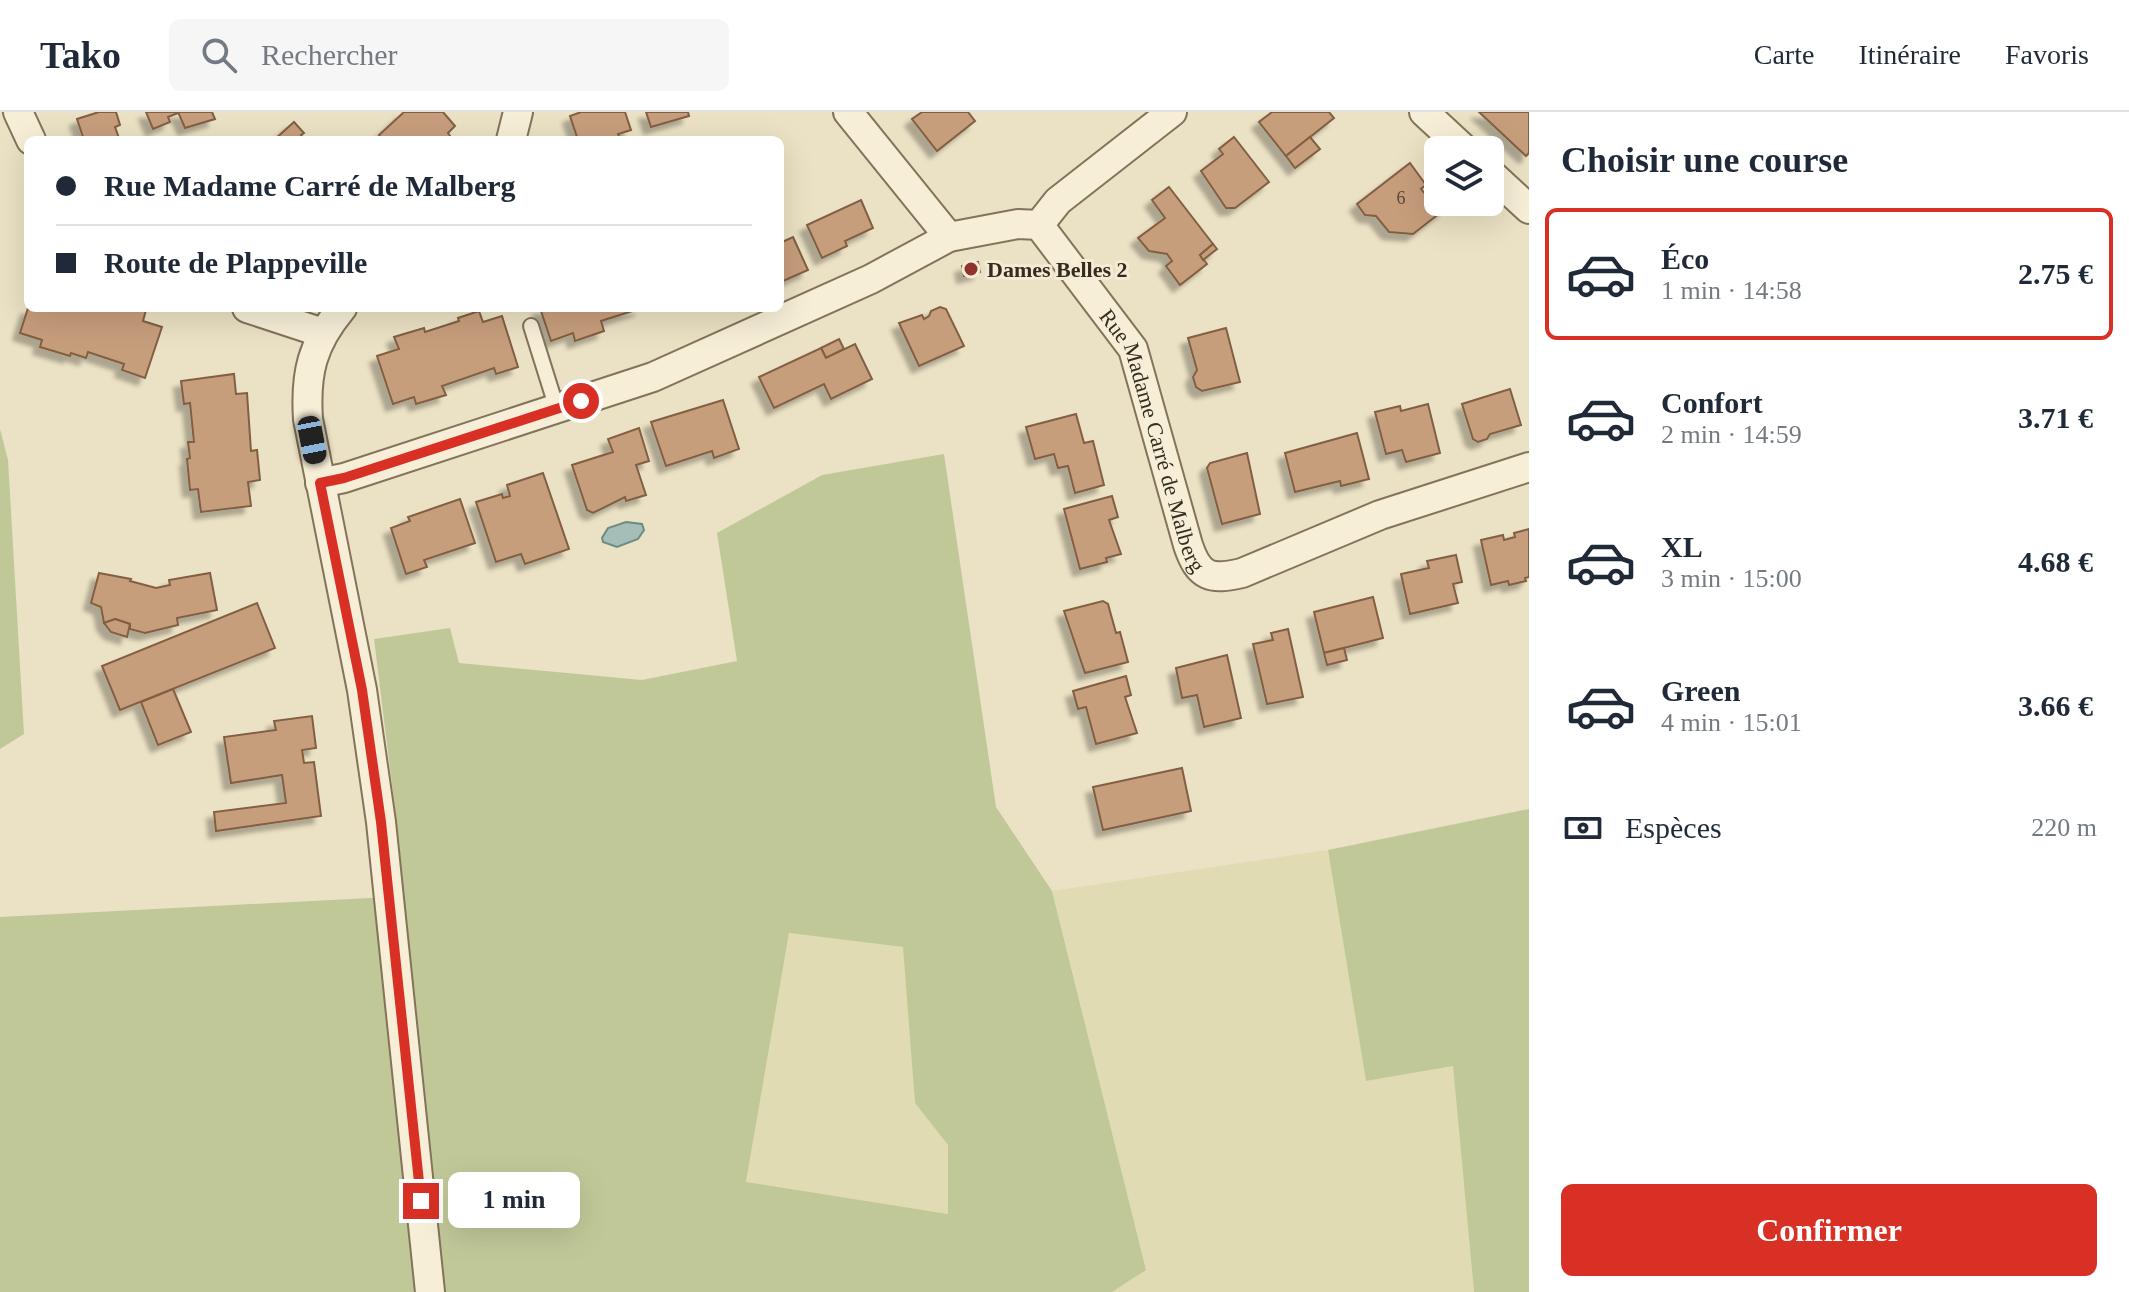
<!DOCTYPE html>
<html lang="fr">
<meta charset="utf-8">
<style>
:root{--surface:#fff;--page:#f6f6f7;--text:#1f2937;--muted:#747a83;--line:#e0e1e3;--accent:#d93025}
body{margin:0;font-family:Georgia,serif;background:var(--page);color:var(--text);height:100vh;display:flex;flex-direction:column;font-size:30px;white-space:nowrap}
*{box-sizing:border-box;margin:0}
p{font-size:26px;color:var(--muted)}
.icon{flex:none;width:44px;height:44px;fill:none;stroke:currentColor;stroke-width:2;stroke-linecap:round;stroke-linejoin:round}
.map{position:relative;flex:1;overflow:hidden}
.drawer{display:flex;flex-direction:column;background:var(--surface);width:600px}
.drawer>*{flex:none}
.hud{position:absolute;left:24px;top:24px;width:760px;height:176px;border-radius:12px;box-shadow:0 8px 32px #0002;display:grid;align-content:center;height:176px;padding:0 32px;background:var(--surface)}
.fabs{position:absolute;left:1424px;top:24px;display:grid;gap:16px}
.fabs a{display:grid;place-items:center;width:80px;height:80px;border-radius:12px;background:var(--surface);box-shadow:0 8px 32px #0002;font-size:40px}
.end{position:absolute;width:36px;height:36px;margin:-18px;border:10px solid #d93025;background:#fff;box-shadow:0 0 0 4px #fff}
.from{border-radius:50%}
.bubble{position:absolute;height:56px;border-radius:12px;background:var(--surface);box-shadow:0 8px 32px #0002;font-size:26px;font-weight:700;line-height:56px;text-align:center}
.car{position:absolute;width:24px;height:48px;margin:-24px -12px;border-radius:10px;box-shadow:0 0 6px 2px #0007;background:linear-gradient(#222 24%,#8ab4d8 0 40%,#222 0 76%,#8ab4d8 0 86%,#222 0)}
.hud b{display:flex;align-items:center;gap:28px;height:76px;font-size:30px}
.hud b+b{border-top:2px solid var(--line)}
.hud i{width:20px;height:20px;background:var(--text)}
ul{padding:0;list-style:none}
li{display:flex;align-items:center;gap:24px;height:132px;margin:0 16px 12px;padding:0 16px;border:4px solid transparent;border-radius:12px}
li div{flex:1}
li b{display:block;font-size:30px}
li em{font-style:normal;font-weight:700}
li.on{border-color:var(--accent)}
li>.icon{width:72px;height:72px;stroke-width:1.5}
h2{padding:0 32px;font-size:36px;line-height:96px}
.pay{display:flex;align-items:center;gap:20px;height:88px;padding:0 32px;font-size:30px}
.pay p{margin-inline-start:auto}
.cta{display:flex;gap:16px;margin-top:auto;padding:16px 32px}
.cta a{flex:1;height:92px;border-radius:12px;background:var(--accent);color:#fff;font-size:32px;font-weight:700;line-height:92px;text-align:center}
header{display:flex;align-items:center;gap:48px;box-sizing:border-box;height:112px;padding:0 40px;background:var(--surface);border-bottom:2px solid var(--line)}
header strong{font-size:38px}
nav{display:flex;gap:44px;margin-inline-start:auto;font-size:28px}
.search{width:560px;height:72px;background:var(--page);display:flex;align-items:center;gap:20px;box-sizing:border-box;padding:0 28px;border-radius:12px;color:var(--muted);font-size:30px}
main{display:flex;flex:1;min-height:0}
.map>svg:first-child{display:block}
</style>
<header>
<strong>Tako</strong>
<div class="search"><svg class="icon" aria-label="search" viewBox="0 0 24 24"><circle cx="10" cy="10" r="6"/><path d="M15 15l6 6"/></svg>Rechercher</div>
<nav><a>Carte</a><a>Itinéraire</a><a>Favoris</a></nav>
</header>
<main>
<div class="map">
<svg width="1529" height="1180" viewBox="0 0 1529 1180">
<defs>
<filter id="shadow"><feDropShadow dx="-7" dy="7" stdDeviation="2" flood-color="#0004"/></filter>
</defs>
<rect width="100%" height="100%" fill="#ebe1c4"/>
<!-- farmland -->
<g fill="#e0dbb2">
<polygon points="1328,738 1366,969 1453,954 1474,1180 1112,1180 1146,1158 1052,779"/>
<polygon points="789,821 904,835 915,991 948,1033 949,1102 746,1071"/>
</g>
<!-- green -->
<g fill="#c1c898" fill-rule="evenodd">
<polygon points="0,317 8,348 24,622 0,637"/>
<path d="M944 342 996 695 1052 779 1146 1158 1112 1180H0V805L389 785 396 705 374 527 450 516 459 551 642 568 737 549 717 421 822 363ZM789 821 903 835 915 991 948 1033V1102L746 1070Z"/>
<polygon points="1529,697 1529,1180 1474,1180 1453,954 1366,969 1328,738"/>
</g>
<!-- water -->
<polygon fill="#a5beb8" stroke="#6d8c86" stroke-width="2" points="626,410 642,412 644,418 638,427 617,435 603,430 602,426 608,416"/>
<!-- building -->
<g fill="#c79e7c" stroke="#825f43" stroke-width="2" filter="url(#shadow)">
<polygon points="99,0 116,0 120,13 115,15 119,26 84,28 77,7"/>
<polygon points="146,0 178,0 178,1 168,5 170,10 153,17"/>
<polygon points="212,0 215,7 185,16 178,0"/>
<polygon points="404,0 443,0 455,14 448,21 452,27 383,28 379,23"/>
<polygon points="581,0 625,0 631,18 618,22 620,26 614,28 578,28 570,4"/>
<polygon points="646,0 688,0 689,4 651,15"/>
<polygon points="922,0 968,0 975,9 937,39 912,7"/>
<polygon points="1272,0 1329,0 1334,6 1286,44 1259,10"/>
<polygon points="1479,0 1529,0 1529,41 1526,44"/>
<polygon points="294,10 304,21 301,23 305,28 274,28"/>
<polygon points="1234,25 1269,70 1235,96 1226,96 1201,59 1223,42 1219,37"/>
<polygon points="1310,25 1320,37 1295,56 1286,44"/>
<polygon points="1410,51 1426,73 1421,77 1426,83 1431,80 1445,97 1413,122 1389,120 1376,104 1365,103 1357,92"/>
<polygon points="1169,75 1213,132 1200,143 1207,152 1180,173 1166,154 1172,149 1167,142 1149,139 1138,126 1165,106 1152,88"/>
<polygon points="861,88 873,116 845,129 847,134 822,146 807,113"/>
<polygon points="793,125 808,158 783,169 780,165 780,131"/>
<polygon points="1213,132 1217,137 1203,148 1200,143"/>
<polygon points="978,150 980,160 964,164 962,154"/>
<polygon points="940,195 946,197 964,234 919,254 899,211 922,203 924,207 929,204 931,199"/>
<polygon points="28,196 146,198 143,209 162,215 145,266 122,258 124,252 88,240 86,246 71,241 70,244 40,235 42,228 20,221"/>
<polygon points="540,196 642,196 601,209 604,219 575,229 573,221 551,229"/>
<polygon points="479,199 483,210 502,204 518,255 496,262 494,256 442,274 446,283 416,292 414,285 393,292 377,244 399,237 394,225 424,216 425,220 459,209 458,206"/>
<polygon points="1226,216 1240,270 1202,279 1196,275 1193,265 1197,258 1188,226"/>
<polygon points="839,227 844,237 826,246 821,236"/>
<polygon points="855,232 872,267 831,287 824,272 774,296 759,265 821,236 826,246"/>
<polygon points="234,262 236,282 247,281 251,339 257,338 260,368 248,370 251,394 201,400 198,377 190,378 187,347 190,346 188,330 194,330 190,291 184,292 181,269"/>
<polygon points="1510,277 1521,313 1490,322 1487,327 1478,330 1473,327 1462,292"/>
<polygon points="723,288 739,337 714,346 712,339 666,354 651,310"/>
<polygon points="1428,292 1440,341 1406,350 1402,338 1386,342 1375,300 1400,294 1401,299"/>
<polygon points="1076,302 1084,331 1093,329 1104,373 1075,381 1068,354 1058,356 1054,342 1035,347 1026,315"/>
<polygon points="639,316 649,349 636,353 646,383 626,389 625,385 593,401 587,398 572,353 613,340 608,327"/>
<polygon points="1357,321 1369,367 1341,374 1340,369 1295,380 1285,341"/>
<polygon points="1247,341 1260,402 1222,412 1207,356 1210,351"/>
<polygon points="543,361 569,437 525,452 521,442 496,450 476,390 502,382 503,386 510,384 507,373"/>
<polygon points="1112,384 1118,405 1109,408 1121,442 1106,446 1107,450 1080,457 1064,397"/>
<polygon points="460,387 475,431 424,448 427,455 406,462 391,416 410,409 408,405"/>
<polygon points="1529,417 1529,465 1525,466 1526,469 1509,473 1508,469 1491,473 1481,428 1503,423 1504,428 1515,425 1514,421"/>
<polygon points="1456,443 1462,470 1453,472 1458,491 1410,502 1401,462 1429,456 1427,449"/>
<polygon points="99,461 131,467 130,469 156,476 170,473 169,468 210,461 217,498 177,506 178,513 145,521 130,517 130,512 115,507 104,511 101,495 91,491"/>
<polygon points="1373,485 1383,526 1324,541 1314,500"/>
<polygon points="1103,489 1108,492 1116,521 1120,520 1128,550 1085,561 1064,499"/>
<polygon points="257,491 275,536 120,598 102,554"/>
<polygon points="115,507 130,512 127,525 111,520 104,511"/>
<polygon points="1288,517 1303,585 1267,592 1253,532 1273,528 1271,521"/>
<polygon points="1344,536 1347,548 1327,553 1324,541"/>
<polygon points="1227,543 1241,606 1204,615 1197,583 1182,586 1176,556"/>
<polygon points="1126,564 1131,583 1125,585 1137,621 1096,632 1086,595 1078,597 1073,579"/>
<polygon points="173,577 191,620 158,633 141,590"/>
<polygon points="312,604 316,636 302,638 304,651 314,650 321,704 216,719 214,700 286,691 282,663 231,671 224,625 276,618 274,609"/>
<polygon points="1182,656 1191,699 1103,718 1093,675"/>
</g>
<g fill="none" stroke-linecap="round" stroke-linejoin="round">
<defs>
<polyline id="lane" points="531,214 557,297"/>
<g id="street">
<polyline points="18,0 31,28"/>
<polyline points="848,0 949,125"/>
<polyline points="1424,0 1465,38"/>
<polyline points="511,28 518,0"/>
<polyline points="1490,61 1529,97"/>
<polyline points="1039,113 1058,89 1172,0"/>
<polyline points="247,196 323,221"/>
<path d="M342 196C312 232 305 261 308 307L362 578 381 710 430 1180"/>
<path id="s1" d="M320 371 344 366 653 265 871 167 949 125 1018 112 1039 113 1133 237 1188 433C1199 466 1211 468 1242 461L1380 403 1529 355"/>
</g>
</defs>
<!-- lane casing -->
<use href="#lane" stroke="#84735b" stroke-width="18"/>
<!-- street casing -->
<use href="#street" stroke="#84735b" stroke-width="32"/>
<!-- lane -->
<use href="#lane" stroke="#f6eed6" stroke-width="14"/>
<!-- street -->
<use href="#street" stroke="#f6eed6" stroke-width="28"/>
</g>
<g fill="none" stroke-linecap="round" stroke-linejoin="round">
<!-- route -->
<polyline stroke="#d93025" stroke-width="10" points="421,1089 381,710 362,578 320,371 344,366 581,289"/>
</g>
<!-- markers -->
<circle fill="#90332f" stroke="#f3ebd3" stroke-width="3" cx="971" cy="157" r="8"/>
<g text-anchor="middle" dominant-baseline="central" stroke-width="6" stroke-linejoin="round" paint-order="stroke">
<!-- number labels -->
<g font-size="18" fill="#5a4836">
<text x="1401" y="86">6</text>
</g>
<!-- poi labels -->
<g font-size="22" font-weight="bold" fill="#352b1f" stroke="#f3ebd3" text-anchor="start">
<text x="987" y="157">Dames Belles 2</text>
</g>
<!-- street labels -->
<g font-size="22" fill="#352b1f" stroke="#f3ebd3">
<text stroke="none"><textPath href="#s1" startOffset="1016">Rue Madame Carré de Malberg</textPath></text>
</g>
</g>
</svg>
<div class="fabs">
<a><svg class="icon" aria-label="layers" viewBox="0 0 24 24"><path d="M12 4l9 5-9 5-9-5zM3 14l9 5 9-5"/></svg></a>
</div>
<i class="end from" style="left:581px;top:289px"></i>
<i class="end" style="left:421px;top:1089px"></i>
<div class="bubble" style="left:448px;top:1060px;width:132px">1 min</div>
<i class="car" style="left:312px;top:328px;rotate:169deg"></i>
<div class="hud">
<b><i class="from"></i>Rue Madame Carré de Malberg</b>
<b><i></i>Route de Plappeville</b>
</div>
</div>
<section class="drawer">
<h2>Choisir une course</h2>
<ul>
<li class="on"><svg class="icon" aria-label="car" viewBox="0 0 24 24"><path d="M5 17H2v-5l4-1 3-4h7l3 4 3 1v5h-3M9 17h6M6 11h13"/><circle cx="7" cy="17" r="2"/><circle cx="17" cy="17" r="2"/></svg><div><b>Éco</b><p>1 min · 14:58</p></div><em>2.75 €</em></li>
<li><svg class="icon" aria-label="car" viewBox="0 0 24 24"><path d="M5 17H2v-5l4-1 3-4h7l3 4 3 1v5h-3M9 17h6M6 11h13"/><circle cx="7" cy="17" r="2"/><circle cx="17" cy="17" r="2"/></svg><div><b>Confort</b><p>2 min · 14:59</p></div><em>3.71 €</em></li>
<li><svg class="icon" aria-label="car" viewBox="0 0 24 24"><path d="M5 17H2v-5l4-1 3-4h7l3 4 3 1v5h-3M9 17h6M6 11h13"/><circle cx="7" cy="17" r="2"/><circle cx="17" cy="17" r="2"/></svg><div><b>XL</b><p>3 min · 15:00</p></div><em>4.68 €</em></li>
<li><svg class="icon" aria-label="car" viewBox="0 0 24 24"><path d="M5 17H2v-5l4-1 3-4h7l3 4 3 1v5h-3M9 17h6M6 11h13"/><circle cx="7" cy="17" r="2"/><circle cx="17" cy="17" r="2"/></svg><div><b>Green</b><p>4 min · 15:01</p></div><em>3.66 €</em></li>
</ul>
<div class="pay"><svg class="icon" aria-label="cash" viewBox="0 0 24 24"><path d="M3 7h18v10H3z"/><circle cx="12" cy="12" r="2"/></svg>Espèces<p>220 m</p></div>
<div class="cta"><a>Confirmer</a></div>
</section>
</main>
